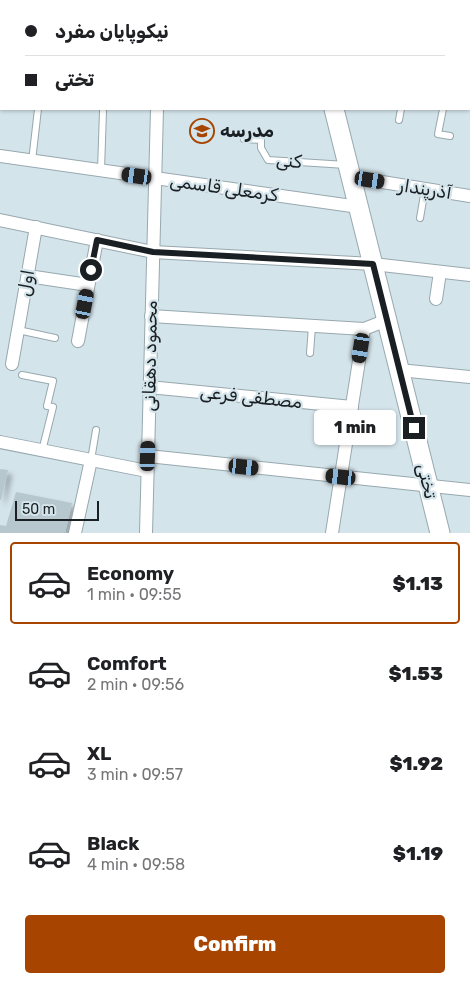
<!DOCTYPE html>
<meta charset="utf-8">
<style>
:root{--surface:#fff;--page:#f2f2f2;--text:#202124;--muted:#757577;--line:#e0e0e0;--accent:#a64400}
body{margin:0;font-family:Rubik,Vazirmatn,sans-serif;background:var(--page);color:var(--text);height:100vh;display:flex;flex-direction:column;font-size:19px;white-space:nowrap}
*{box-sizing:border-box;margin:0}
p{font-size:16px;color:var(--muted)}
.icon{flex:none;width:28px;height:28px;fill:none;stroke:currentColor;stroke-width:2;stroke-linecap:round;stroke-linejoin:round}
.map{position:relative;height:533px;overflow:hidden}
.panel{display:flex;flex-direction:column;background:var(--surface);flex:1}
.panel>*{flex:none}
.hud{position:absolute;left:0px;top:0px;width:470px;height:110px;box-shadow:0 1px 4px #0004;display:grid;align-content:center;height:110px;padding:0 25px;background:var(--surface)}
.scale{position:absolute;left:15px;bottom:12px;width:84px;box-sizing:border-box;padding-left:5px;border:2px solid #191f22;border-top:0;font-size:14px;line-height:18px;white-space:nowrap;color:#191f22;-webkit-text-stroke:4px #d4e4eb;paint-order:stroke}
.end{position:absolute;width:22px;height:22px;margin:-11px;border:6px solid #191f22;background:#fff;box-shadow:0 0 0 2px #fff}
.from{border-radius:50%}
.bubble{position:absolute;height:35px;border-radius:5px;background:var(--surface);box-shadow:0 1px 4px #0004;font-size:16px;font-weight:800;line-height:35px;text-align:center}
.car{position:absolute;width:15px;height:30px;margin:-15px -8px;border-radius:6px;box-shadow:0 0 4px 1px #0007;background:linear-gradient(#222 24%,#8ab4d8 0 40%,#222 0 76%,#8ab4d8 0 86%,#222 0)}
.hud b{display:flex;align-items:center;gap:18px;height:48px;font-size:19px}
.hud b+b{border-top:1px solid var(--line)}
.hud i{width:12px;height:12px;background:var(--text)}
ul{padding:9px 0 0;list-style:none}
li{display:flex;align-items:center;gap:15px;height:82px;margin:0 10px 8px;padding:0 15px;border:2px solid transparent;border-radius:5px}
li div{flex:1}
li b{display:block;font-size:19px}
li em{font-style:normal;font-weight:800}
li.current{border-color:var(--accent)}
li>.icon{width:45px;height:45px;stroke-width:1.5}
.cta{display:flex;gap:10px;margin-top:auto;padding:10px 25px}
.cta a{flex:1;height:58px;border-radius:5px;background:var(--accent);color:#fff;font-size:20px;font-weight:800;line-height:58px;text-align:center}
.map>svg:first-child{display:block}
</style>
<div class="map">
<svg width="470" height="533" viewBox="0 0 470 533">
<defs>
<filter id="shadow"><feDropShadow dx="4.5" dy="4.5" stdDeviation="2.5" flood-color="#0004"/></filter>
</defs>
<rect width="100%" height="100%" fill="#d4e4eb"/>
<!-- building -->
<g fill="#b7c7ce" filter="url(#shadow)">
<polygon points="0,469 8,470 1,500 0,500"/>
<polygon points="16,492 72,503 65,533 0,533 0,525 6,526"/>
</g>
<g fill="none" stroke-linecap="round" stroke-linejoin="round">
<defs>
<g id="service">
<polyline points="447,1 447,0"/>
<polyline points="443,109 438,134 450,136"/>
<polyline points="399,120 401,109"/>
<polyline points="244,139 261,140 261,148 268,160 346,165"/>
<polyline points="32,161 38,109"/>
<polyline points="101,170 103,111"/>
<polyline points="420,218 425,189"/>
<polyline points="18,330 55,338"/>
<polyline points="310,353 312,326"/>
<polyline points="22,375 53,381 47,406 53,407 42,451"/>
<polyline points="91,460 96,430"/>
</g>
<g id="minor">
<polyline points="385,1 385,0"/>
<polyline points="469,24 470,24"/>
<polyline points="469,91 470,91"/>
<polyline points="0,156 359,207"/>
<polyline points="351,177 470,196"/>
<polyline points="0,220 153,252 373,264 470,275"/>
<polyline points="28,276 88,285"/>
<polyline points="436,299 440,272"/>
<polyline points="151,316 364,329 387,320"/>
<polyline points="78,341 97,240"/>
<polyline points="12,364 36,227"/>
<polyline points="399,370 470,377"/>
<polyline points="149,387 352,407"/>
<polyline points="0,442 147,471"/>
<polyline points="148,456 470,490"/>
<polyline points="75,533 91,460"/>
<polyline points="146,533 157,109"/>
<polyline points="332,533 364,329"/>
</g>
<polyline id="tertiary" points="0,44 1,44"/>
<g id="secondary">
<polyline points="307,0 307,1"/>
<polyline points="334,109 440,533"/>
</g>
</defs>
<!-- service casing -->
<use href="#service" stroke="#98a8af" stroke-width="8"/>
<!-- minor casing -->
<use href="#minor" stroke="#98a8af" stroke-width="14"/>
<!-- tertiary casing -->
<use href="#tertiary" stroke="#98a8af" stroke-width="18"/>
<!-- secondary casing -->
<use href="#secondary" stroke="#98a8af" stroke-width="21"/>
<!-- service -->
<use href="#service" stroke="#fff" stroke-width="6"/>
<!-- minor -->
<use href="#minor" stroke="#fff" stroke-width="12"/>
<!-- tertiary -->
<use href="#tertiary" stroke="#fff" stroke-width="16"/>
<!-- secondary -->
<use href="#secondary" stroke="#fff" stroke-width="19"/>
</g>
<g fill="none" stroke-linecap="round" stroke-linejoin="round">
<!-- route -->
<polyline stroke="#191f22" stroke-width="6" points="91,270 97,240 153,252 373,264 414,428"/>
</g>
<!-- icons -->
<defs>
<symbol id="school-ring" viewBox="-11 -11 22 22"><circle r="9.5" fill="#d4e4eb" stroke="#a64400" stroke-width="1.5"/><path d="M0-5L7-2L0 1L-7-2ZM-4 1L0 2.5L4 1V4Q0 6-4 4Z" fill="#a64400"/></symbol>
</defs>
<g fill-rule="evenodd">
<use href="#school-ring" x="188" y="117" width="28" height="28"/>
</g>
<g text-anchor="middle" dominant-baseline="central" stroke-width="4.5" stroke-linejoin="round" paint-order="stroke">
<!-- poi labels -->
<g font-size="18" font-weight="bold" fill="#191f22" stroke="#d4e4eb" text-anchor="start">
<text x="220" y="131">مدرسه</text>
</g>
<!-- street labels -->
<g font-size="18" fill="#191f22" stroke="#d4e4eb">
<text transform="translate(289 161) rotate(5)">کنی</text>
<text transform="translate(224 188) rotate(8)">کرمعلی قاسمی</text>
<text transform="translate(425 189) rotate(9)">آذرپندار</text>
<text transform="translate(26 283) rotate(-80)">اول</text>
<text transform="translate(150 356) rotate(-89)">محمود دهقانی</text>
<text transform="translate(251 397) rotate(6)">مصطفی فرعی</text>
<text transform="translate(427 481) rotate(76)">تختی</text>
</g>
</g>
</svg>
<div class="scale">50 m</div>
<i class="end from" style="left:91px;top:270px"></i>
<i class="end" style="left:414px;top:428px"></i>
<div class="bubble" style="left:314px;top:410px;width:82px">1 min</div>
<i class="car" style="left:137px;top:176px;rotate:278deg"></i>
<i class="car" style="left:370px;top:180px;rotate:99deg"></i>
<i class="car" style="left:85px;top:304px;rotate:11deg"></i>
<i class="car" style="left:361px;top:348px;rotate:189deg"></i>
<i class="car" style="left:148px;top:456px;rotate:2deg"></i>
<i class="car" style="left:244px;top:467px;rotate:96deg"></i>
<i class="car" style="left:341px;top:477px;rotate:276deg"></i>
<div class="hud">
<b><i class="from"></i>نیکوپایان مفرد</b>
<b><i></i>تختی</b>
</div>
</div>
<section class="panel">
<ul>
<li class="current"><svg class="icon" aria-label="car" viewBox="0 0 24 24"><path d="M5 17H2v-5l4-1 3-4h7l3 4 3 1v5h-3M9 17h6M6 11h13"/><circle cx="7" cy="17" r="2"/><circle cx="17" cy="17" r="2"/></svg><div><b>Economy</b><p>1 min · 09:55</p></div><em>$1.13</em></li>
<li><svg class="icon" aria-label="car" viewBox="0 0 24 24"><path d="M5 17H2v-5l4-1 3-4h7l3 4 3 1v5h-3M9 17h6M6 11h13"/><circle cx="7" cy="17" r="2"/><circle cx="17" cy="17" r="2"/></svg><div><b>Comfort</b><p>2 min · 09:56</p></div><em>$1.53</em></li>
<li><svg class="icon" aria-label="car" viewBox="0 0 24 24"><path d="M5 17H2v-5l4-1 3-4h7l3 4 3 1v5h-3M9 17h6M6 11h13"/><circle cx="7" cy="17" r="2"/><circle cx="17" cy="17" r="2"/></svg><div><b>XL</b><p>3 min · 09:57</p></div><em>$1.92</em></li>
<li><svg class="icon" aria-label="car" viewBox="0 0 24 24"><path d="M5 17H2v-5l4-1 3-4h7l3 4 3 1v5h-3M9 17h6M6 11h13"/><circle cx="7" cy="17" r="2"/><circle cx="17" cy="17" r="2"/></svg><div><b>Black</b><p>4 min · 09:58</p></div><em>$1.19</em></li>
</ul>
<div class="cta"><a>Confirm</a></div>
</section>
